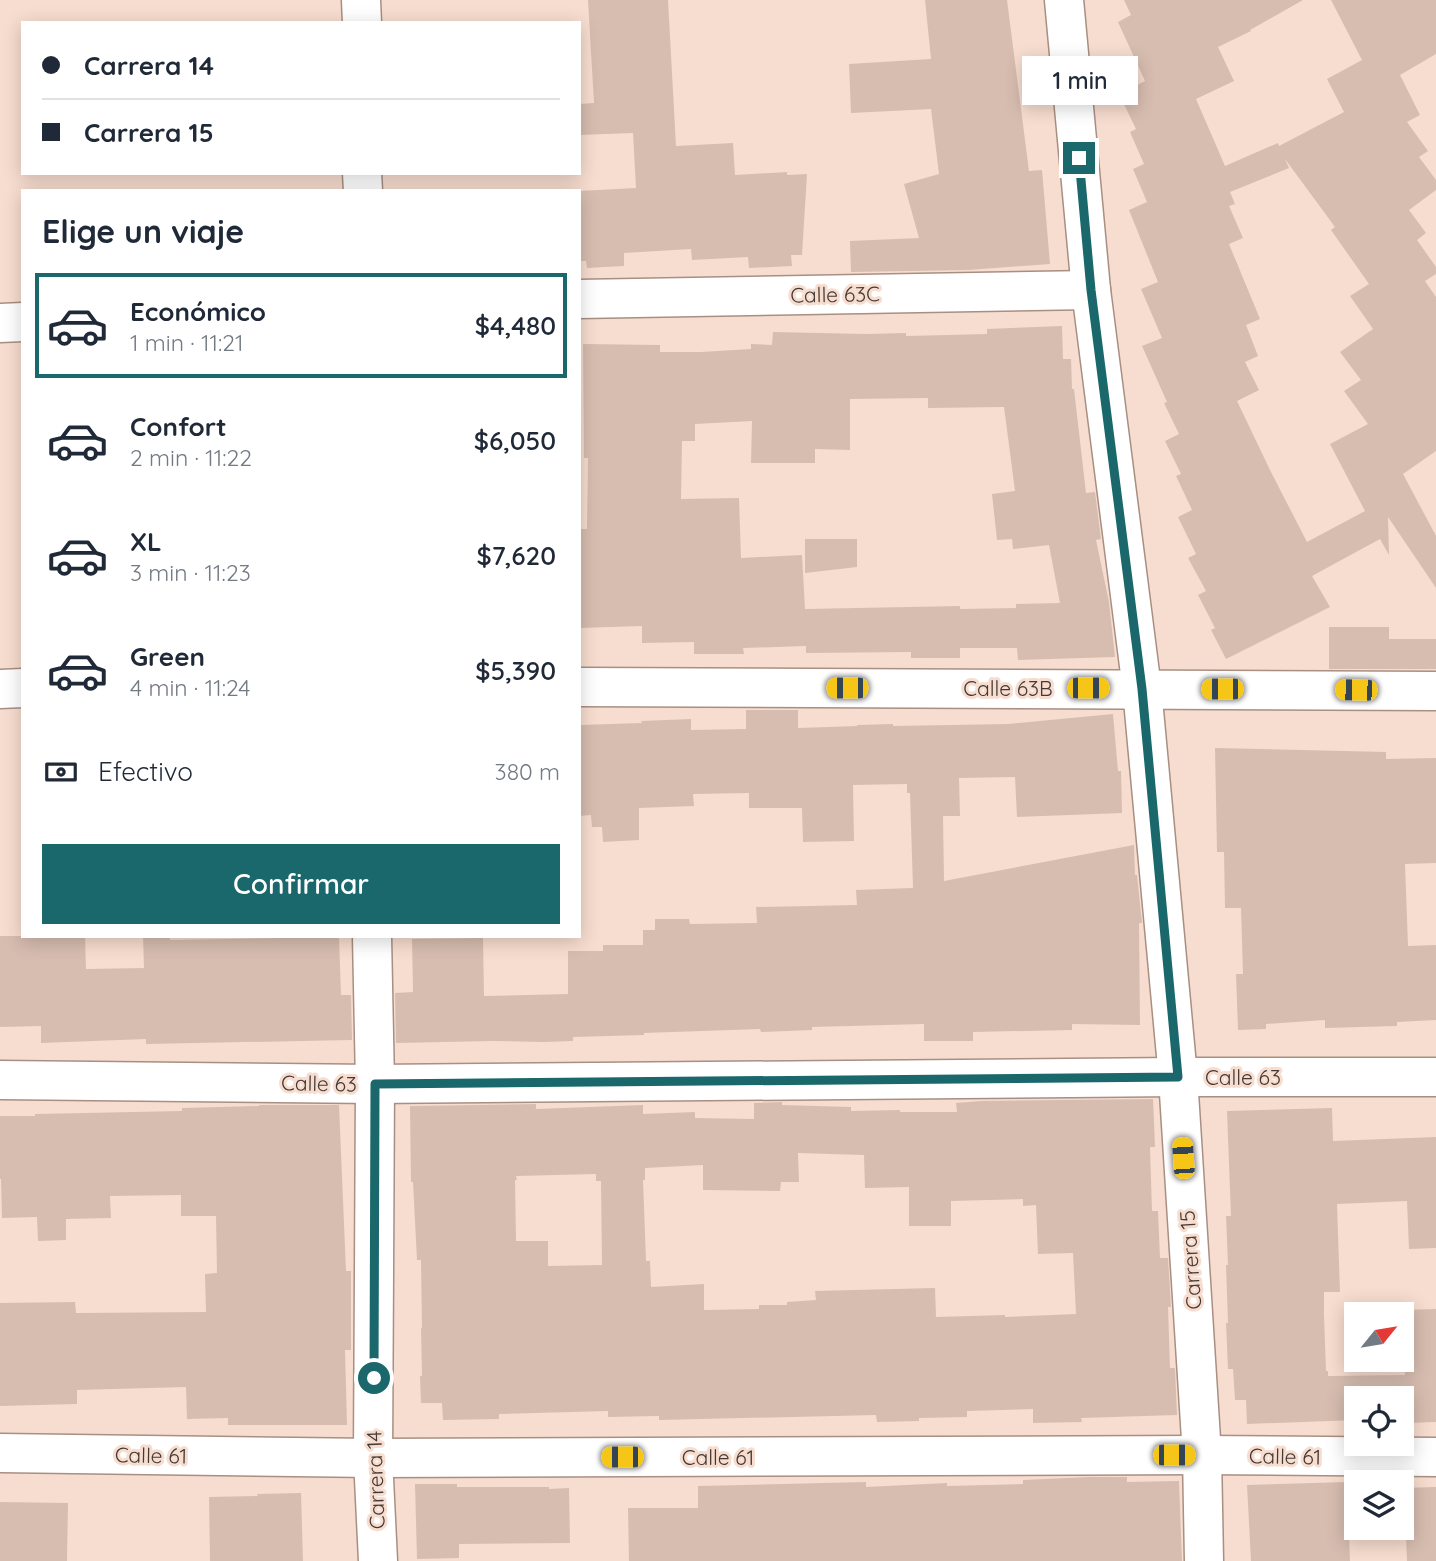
<!DOCTYPE html>
<html lang="es">
<meta charset="utf-8">
<style>
:root{--surface:#fff;--page:#f6f6f7;--text:#1f2937;--muted:#747a83;--line:#e0e1e3;--accent:#1a686b}
body{margin:0;font-family:Quicksand,sans-serif;background:var(--page);color:var(--text);height:100vh;display:flex;flex-direction:column;font-size:26px;white-space:nowrap}
*{box-sizing:border-box;margin:0}
p{font-size:23px;color:var(--muted)}
.icon{flex:none;width:38px;height:38px;fill:none;stroke:currentColor;stroke-width:2;stroke-linecap:round;stroke-linejoin:round}
.map{position:relative;flex:1;overflow:hidden}
.drawer{position:absolute;left:21px;top:189px;width:560px;height:749px;display:flex;flex-direction:column;background:var(--surface);border-radius:0px;box-shadow:0 4px 18px #0003}
.drawer>*{flex:none}
.hud{position:absolute;left:21px;top:21px;width:560px;height:154px;border-radius:0px;box-shadow:0 4px 18px #0003;display:grid;align-content:center;height:154px;padding:0 21px;background:var(--surface)}
.needle{width:46px;rotate:60deg}
.controls{position:absolute;left:1344px;top:1302px;display:grid;gap:14px}
.controls a{display:grid;place-items:center;width:70px;height:70px;border-radius:0px;background:var(--surface);box-shadow:0 4px 18px #0003;font-size:35px}
.end{position:absolute;width:32px;height:32px;margin:-16px;border:9px solid #1a686b;background:#fff;box-shadow:0 0 0 4px #fff}
.from{border-radius:50%}
.bubble{position:absolute;height:49px;border-radius:0px;background:var(--surface);box-shadow:0 4px 18px #0003;font-size:23px;font-weight:600;line-height:49px;text-align:center}
.car{position:absolute;width:21px;height:42px;margin:-21px -10px;border-radius:9px;box-shadow:0 0 5px 2px #0007;background:linear-gradient(#f5c518 24%,#345 0 40%,#f5c518 0 76%,#345 0 86%,#f5c518 0)}
.hud b{display:flex;align-items:center;gap:24px;height:66px;font-size:26px}
.hud b+b{border-top:2px solid var(--line)}
.hud i{width:18px;height:18px;background:var(--text)}
ul{padding:0;list-style:none}
li{display:flex;align-items:center;gap:21px;height:105px;margin:0 14px 10px;padding:0 7px;border:4px solid transparent;border-radius:0px}
li div{flex:1}
li b{display:block;font-size:26px}
li em{font-style:normal;font-weight:600}
li.active{border-color:var(--accent)}
li>.icon{width:63px;height:63px;stroke-width:1.5}
h2{padding:0 21px;font-size:32px;line-height:84px}
.pay{display:flex;align-items:center;gap:18px;height:77px;padding:0 21px;font-size:26px}
.pay p{margin-inline-start:auto}
.action{display:flex;gap:14px;margin-top:auto;padding:14px 21px}
.action a{flex:1;height:80px;border-radius:0px;background:var(--accent);color:#fff;font-size:28px;font-weight:600;line-height:80px;text-align:center}
.map>svg:first-child{display:block}
</style>
<div class="map">
<svg width="1436" height="1561" viewBox="0 0 1436 1561">
<rect width="100%" height="100%" fill="#f7ddcf"/>
<!-- building -->
<g fill="#d7bdb0" fill-rule="evenodd">
<polygon points="588,0 668,0 676,146 733,143 735,175 787,172 787,175 807,174 802,255 791,255 792,266 749,268 748,257 692,260 691,249 624,253 624,266 587,268 586,261 579,261 579,191 636,188 633,133 579,135 579,104 594,103"/>
<polygon points="925,0 1007,0 1029,171 1042,170 1050,264 968,270 851,272 850,241 919,238 904,184 939,174 931,109 851,113 849,64 931,59"/>
<path d="M1124 0H1303L1250 30 1251 31 1218 47 1234 81 1196 99 1225 166 1278 143 1279 146 1344 112 1327 79 1362 60 1331 0H1436V54L1400 75 1420 115 1407 122 1428 151 1419 157 1436 180V190L1409 210 1426 233 1417 240 1436 267V274L1425 281 1436 297V451L1403 474 1436 536V588L1388 517 1389 555 1380 539 1312 576 1330 607 1226 659 1211 630 1215 628 1198 595 1206 591 1188 558 1196 554 1178 517 1192 510 1176 476 1181 474 1165 441 1179 434 1164 403 1167 402 1142 346 1162 338 1141 289 1158 282 1129 210 1147 202 1133 169 1144 164 1130 132 1136 129 1119 94 1145 81 1118 22 1131 15ZM1285 159 1335 227 1331 230 1369 284 1350 296 1373 329 1340 352 1361 380 1344 391 1368 424 1330 444 1365 511 1307 542 1271 472 1237 401 1259 390 1245 362 1258 356 1246 325 1260 319 1229 244 1243 238 1229 206 1235 204 1230 192 1289 168Z"/>
<path d="M1062 326 1063 359H1071L1072 389H1074L1086 493 1095 492 1101 539 1096 540 1109 602 1115 657 1018 660 1017 648H960V658H911V652L806 653V646L743 648 744 654H694V642L642 643V626L579 628V529H587L588 458H584L583 344 660 345V352H701L751 349V344L772 345 773 332 866 334 906 333V336L987 334V329ZM928 398V408L1004 407 1015 491 992 494 997 540 1012 539 1013 549 1049 545 1060 603 1016 604V608L960 609V606L805 609 802 555 741 558 739 498 681 499 682 441H695V424L752 421 751 463H815V449L850 450V399Z"/>
<polygon points="805,539 857,539 857,567 805,573"/>
<polygon points="1329,627 1389,627 1389,639 1436,639 1436,669 1329,669"/>
<polygon points="746,710 798,710 798,728 857,726 857,725 893,724 893,726 1008,724 1113,714 1118,771 1121,771 1122,813 1017,817 1015,777 959,778 960,816 943,816 944,881 1134,845 1135,875 1137,875 1142,923 1139,923 1140,1025 1072,1024 1072,1030 973,1032 973,1041 924,1041 924,1024 812,1027 812,1030 761,1032 760,1029 644,1033 644,1035 573,1037 573,1041 544,1042 492,1041 396,1043 395,993 413,992 412,939 483,938 484,996 568,994 568,951 603,951 603,945 643,945 643,930 655,930 655,919 689,919 690,924 757,923 756,907 857,905 856,890 913,888 910,793 907,793 907,784 853,785 854,841 803,842 802,808 749,808 749,793 693,794 694,806 639,808 639,840 603,842 602,827 592,827 591,815 579,816 579,725 642,723 641,721 691,719 691,730 746,729"/>
<polygon points="1215,748 1386,752 1386,759 1436,758 1436,863 1405,864 1408,946 1436,945 1436,1020 1397,1022 1397,1026 1325,1028 1325,1020 1266,1024 1266,1029 1238,1030 1236,974 1243,974 1241,908 1225,908 1224,852 1217,852"/>
<polygon points="0,936 85,936 86,969 144,968 143,936 170,936 170,940 339,937 341,995 351,995 352,1040 146,1044 146,1039 41,1043 41,1026 0,1027"/>
<path d="M1153 1099 1155 1147H1150L1152 1211H1158L1160 1258H1168L1171 1307H1168L1170 1368H1175L1177 1415 1081 1418 1082 1422 1033 1423V1409L967 1411V1417L919 1418V1421L877 1422 876 1415 659 1420V1416L608 1417V1411L499 1414V1419L443 1420 442 1403H421L420 1376H422L421 1328H422L421 1260H417L413 1182H411L410 1106 536 1104V1109L643 1105V1114L695 1112V1118L754 1119V1103L782 1102V1105L851 1107V1111L900 1110V1112H957L956 1103 982 1101ZM798 1153 864 1155 865 1188 909 1187V1226H951V1201L1023 1199V1206L1036 1205 1038 1254 1073 1253 1076 1314 1005 1317V1315L936 1317 935 1288 815 1291 816 1300 787 1302V1305H759V1309L704 1310V1284L651 1287 650 1261H646L643 1180H645V1168L703 1165V1190L780 1191 781 1182H799ZM596 1174V1181H601L602 1265 548 1266V1241H516L515 1180H517L516 1176Z"/>
<polygon points="259,1105 339,1105 346,1271 351,1271 351,1350 345,1350 347,1425 228,1425 228,1418 187,1419 186,1387 77,1390 77,1404 0,1406 0,1303 75,1302 76,1313 206,1312 205,1274 217,1273 216,1216 181,1216 181,1195 110,1196 111,1218 66,1219 66,1240 38,1241 37,1217 2,1218 1,1179 0,1179 0,1116 35,1116 35,1114 182,1111 182,1108 259,1106"/>
<polygon points="1332,1108 1333,1141 1436,1137 1436,1248 1409,1249 1407,1201 1337,1204 1340,1292 1324,1292 1324,1315 1326,1371 1328,1371 1328,1376 1405,1375 1403,1310 1436,1309 1436,1422 1407,1423 1407,1418 1402,1418 1402,1398 1356,1398 1356,1420 1247,1424 1246,1400 1235,1400 1233,1369 1228,1369 1226,1323 1228,1323 1226,1265 1228,1265 1226,1216 1231,1216 1227,1111"/>
<polygon points="1089,1477 1127,1477 1127,1482 1179,1481 1182,1561 629,1561 628,1508 698,1508 698,1486 866,1482 866,1487 947,1483 947,1486 1023,1484 1023,1480"/>
<polygon points="1347,1482 1350,1561 1251,1561 1247,1485"/>
<polygon points="415,1484 457,1484 457,1487 549,1487 549,1489 569,1488 570,1543 459,1544 459,1558 417,1559"/>
<polygon points="1436,1487 1436,1561 1407,1561 1404,1488"/>
<polygon points="301,1493 303,1561 210,1561 209,1497 258,1496 257,1494"/>
<polygon points="0,1502 68,1503 67,1561 0,1561"/>
</g>
<g fill="none" stroke-linecap="round" stroke-linejoin="round">
<defs>
<g id="minor">
<polyline points="1064,0 1091,290 1142,689 1178,1077 1202,1455 1204,1561"/>
<polyline points="579,299 1091,290"/>
<polyline points="0,323 23,322"/>
<polyline points="0,689 23,688"/>
<polyline points="0,1080 375,1084 1178,1077 1436,1077"/>
<polyline points="0,1453 373,1458 1202,1455 1436,1457"/>
</g>
<g id="tertiary">
<polyline points="361,0 362,23"/>
<polyline points="362,173 363,191"/>
<polyline points="579,687 1436,691"/>
<polyline points="372,936 375,1084 373,1458 378,1561"/>
</g>
</defs>
<!-- minor casing -->
<use href="#minor" stroke="#a88f83" stroke-width="41"/>
<!-- tertiary casing -->
<use href="#tertiary" stroke="#a88f83" stroke-width="41"/>
<!-- minor -->
<use href="#minor" stroke="#fff" stroke-width="38"/>
<!-- tertiary -->
<use href="#tertiary" stroke="#fff" stroke-width="38"/>
</g>
<g fill="none" stroke-linecap="round" stroke-linejoin="round">
<!-- route -->
<polyline stroke="#1a686b" stroke-width="9" points="374,1378 375,1084 1178,1077 1142,689 1091,290 1079,158"/>
</g>
<g text-anchor="middle" dominant-baseline="central" stroke-width="6" stroke-linejoin="round" paint-order="stroke">
<!-- street labels -->
<g font-size="21" fill="#433833" stroke="#f7ddcf">
<text transform="translate(835 294) rotate(-1)">Calle 63C</text>
<text x="1008" y="688">Calle 63B</text>
<text x="1243" y="1077">Calle 63</text>
<text transform="translate(319 1083) rotate(1)">Calle 63</text>
<text transform="translate(1190 1260) rotate(-94)">Carrera 15</text>
<text transform="translate(151 1455) rotate(1)">Calle 61</text>
<text transform="translate(1285 1456) rotate(1)">Calle 61</text>
<text x="718" y="1457">Calle 61</text>
<text transform="translate(375 1480) rotate(-92)">Carrera 14</text>
</g>
</g>
</svg>
<div class="controls">
<a><svg class="needle" viewBox="-14 -14 28 28"><path d="M0-13l5 13h-10z" fill="#e53935"/><path d="M0 13l5-13h-10z" fill="#747a83"/></svg></a>
<a><svg class="icon" aria-label="locate" viewBox="0 0 24 24"><circle cx="12" cy="12" r="6"/><path d="M12 2v4M12 18v4M2 12h4M18 12h4"/></svg></a>
<a><svg class="icon" aria-label="layers" viewBox="0 0 24 24"><path d="M12 4l9 5-9 5-9-5zM3 14l9 5 9-5"/></svg></a>
</div>
<i class="end from" style="left:374px;top:1378px"></i>
<i class="end" style="left:1079px;top:158px"></i>
<div class="bubble" style="left:1022px;top:56px;width:116px">1 min</div>
<i class="car" style="left:847px;top:688px;rotate:270deg"></i>
<i class="car" style="left:1088px;top:688px;rotate:90deg"></i>
<i class="car" style="left:1222px;top:689px;rotate:270deg"></i>
<i class="car" style="left:1356px;top:690px;rotate:271deg"></i>
<i class="car" style="left:1183px;top:1158px;rotate:356deg"></i>
<i class="car" style="left:1174px;top:1455px;rotate:90deg"></i>
<i class="car" style="left:622px;top:1457px;rotate:270deg"></i>
<div class="hud">
<b><i class="from"></i>Carrera 14</b>
<b><i></i>Carrera 15</b>
</div>
<section class="drawer">
<h2>Elige un viaje</h2>
<ul>
<li class="active"><svg class="icon" aria-label="car" viewBox="0 0 24 24"><path d="M5 17H2v-5l4-1 3-4h7l3 4 3 1v5h-3M9 17h6M6 11h13"/><circle cx="7" cy="17" r="2"/><circle cx="17" cy="17" r="2"/></svg><div><b>Económico</b><p>1 min · 11:21</p></div><em>$4,480</em></li>
<li><svg class="icon" aria-label="car" viewBox="0 0 24 24"><path d="M5 17H2v-5l4-1 3-4h7l3 4 3 1v5h-3M9 17h6M6 11h13"/><circle cx="7" cy="17" r="2"/><circle cx="17" cy="17" r="2"/></svg><div><b>Confort</b><p>2 min · 11:22</p></div><em>$6,050</em></li>
<li><svg class="icon" aria-label="car" viewBox="0 0 24 24"><path d="M5 17H2v-5l4-1 3-4h7l3 4 3 1v5h-3M9 17h6M6 11h13"/><circle cx="7" cy="17" r="2"/><circle cx="17" cy="17" r="2"/></svg><div><b>XL</b><p>3 min · 11:23</p></div><em>$7,620</em></li>
<li><svg class="icon" aria-label="car" viewBox="0 0 24 24"><path d="M5 17H2v-5l4-1 3-4h7l3 4 3 1v5h-3M9 17h6M6 11h13"/><circle cx="7" cy="17" r="2"/><circle cx="17" cy="17" r="2"/></svg><div><b>Green</b><p>4 min · 11:24</p></div><em>$5,390</em></li>
</ul>
<div class="pay"><svg class="icon" aria-label="cash" viewBox="0 0 24 24"><path d="M3 7h18v10H3z"/><circle cx="12" cy="12" r="2"/></svg>Efectivo<p>380 m</p></div>
<div class="action"><a>Confirmar</a></div>
</section>
</div>
